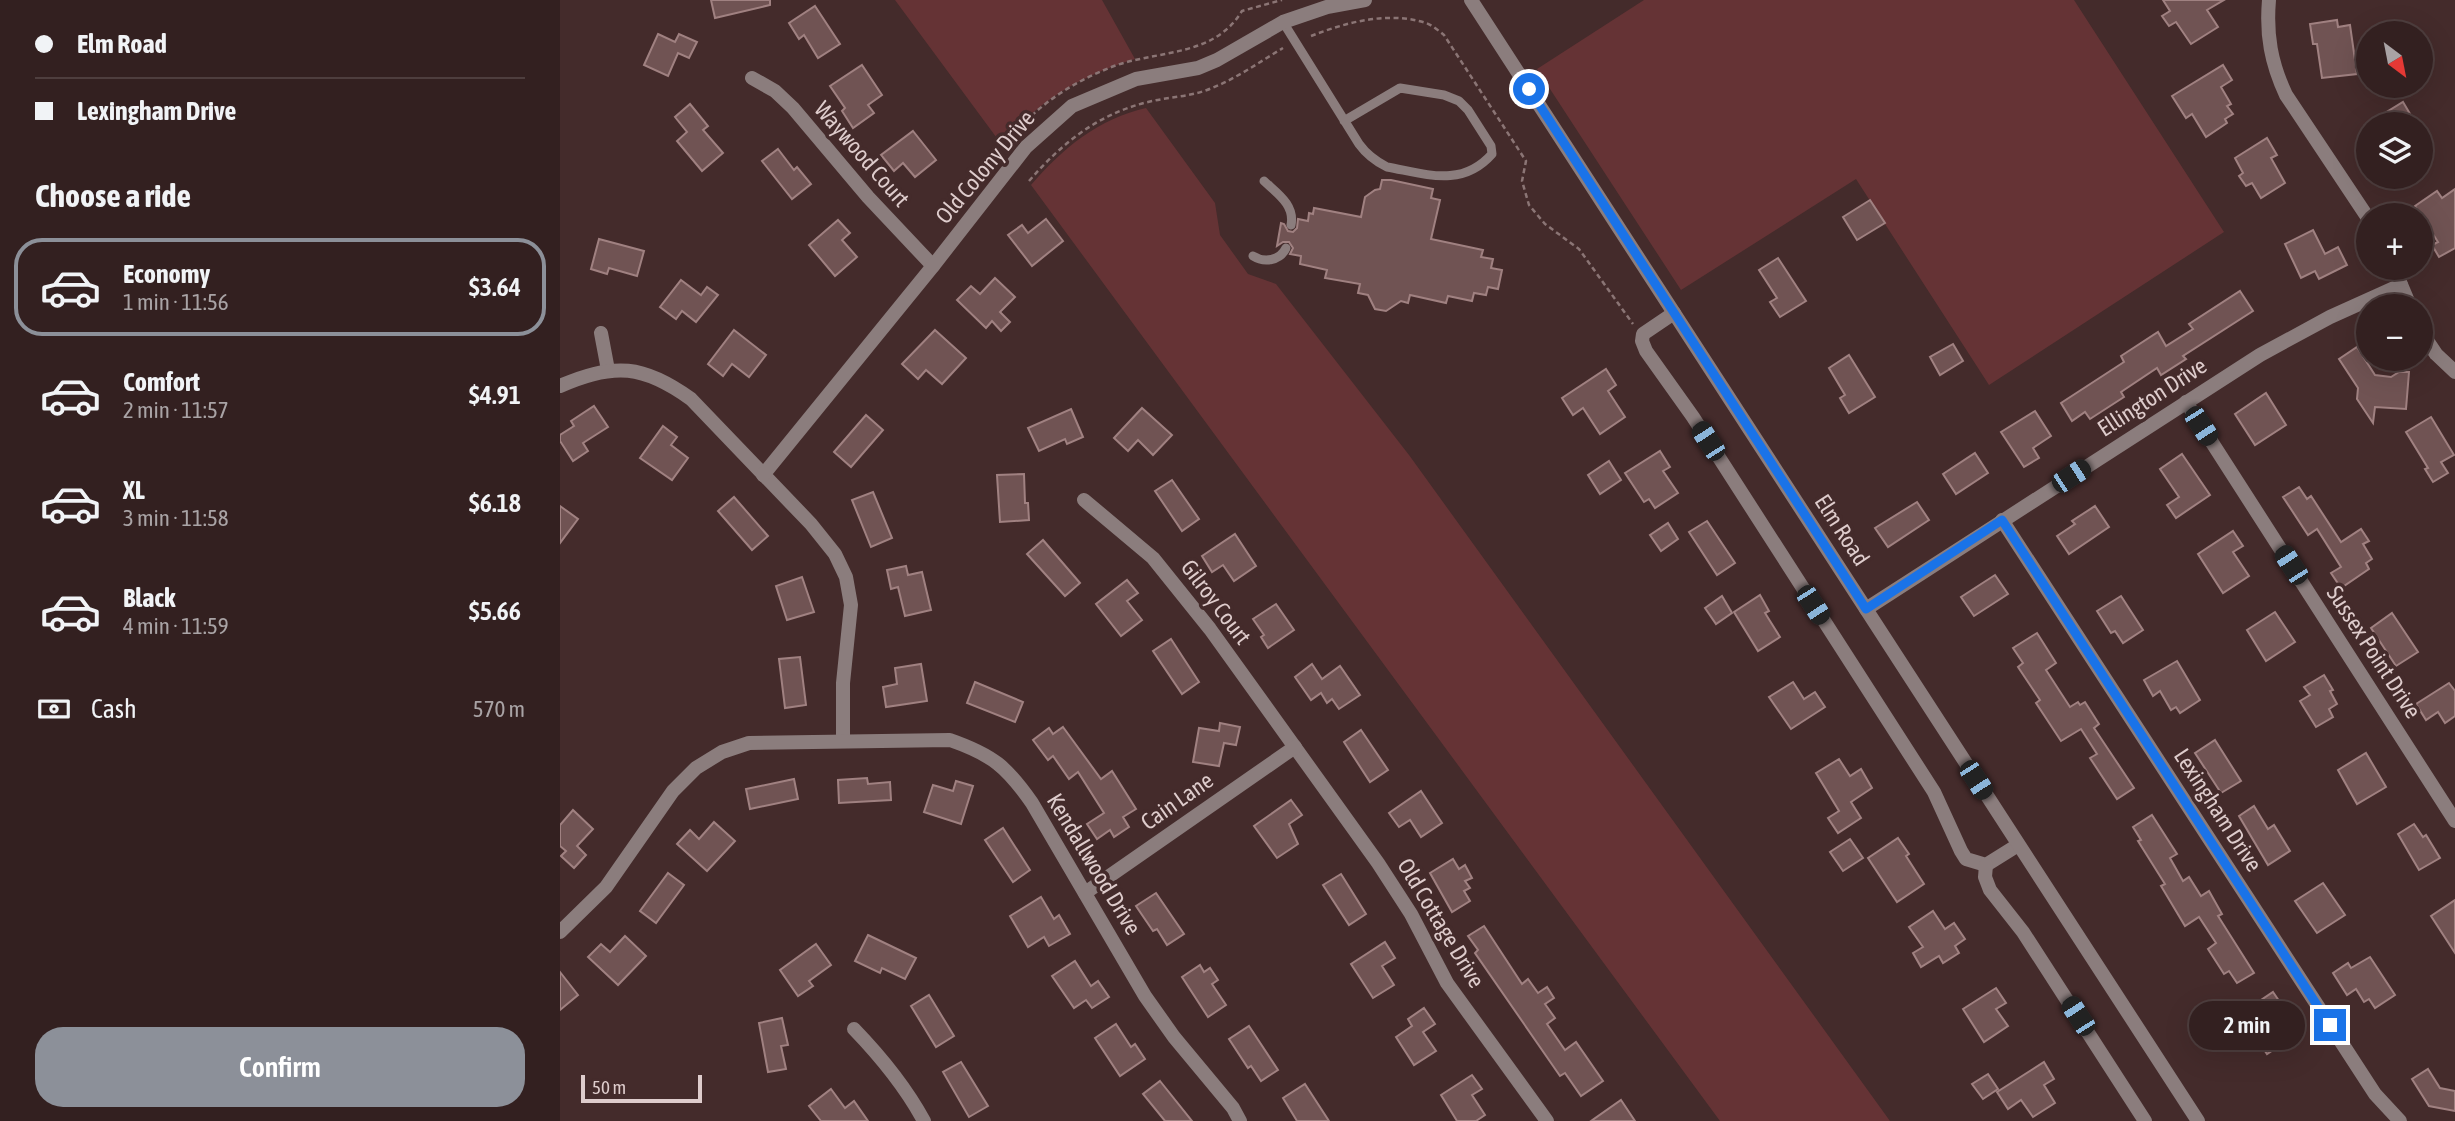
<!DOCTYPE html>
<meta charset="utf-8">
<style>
:root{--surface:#332020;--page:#3e2d2d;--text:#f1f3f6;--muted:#a9a3a5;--line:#4e3e3e;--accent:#8c9099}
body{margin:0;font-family:"Asap Condensed",sans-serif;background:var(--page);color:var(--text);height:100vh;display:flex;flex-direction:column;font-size:26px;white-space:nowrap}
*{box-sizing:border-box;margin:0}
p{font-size:23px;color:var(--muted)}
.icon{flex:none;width:38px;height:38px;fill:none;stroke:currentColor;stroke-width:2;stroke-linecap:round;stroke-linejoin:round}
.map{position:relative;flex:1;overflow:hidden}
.drawer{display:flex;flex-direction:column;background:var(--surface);width:560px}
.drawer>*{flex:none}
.top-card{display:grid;align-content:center;height:154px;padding:0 35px;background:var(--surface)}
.needle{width:46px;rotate:148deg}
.fabs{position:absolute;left:1796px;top:21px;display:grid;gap:14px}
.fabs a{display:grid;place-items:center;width:77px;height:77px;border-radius:50%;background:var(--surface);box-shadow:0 7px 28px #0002,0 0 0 2px var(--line);font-size:35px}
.scale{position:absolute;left:21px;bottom:18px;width:121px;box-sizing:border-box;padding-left:7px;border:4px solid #decccc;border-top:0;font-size:19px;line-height:24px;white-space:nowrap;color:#decccc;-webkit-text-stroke:5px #442b2b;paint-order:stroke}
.end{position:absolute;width:32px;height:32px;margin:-16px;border:9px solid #1a73e8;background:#fff;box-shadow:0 0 0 4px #fff}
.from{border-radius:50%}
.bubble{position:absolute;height:49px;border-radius:24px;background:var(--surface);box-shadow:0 7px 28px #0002,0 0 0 2px var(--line);font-size:23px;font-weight:600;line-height:49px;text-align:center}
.car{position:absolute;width:21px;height:42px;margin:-21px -10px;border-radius:9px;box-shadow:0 0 5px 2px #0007;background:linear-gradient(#222 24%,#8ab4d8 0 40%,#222 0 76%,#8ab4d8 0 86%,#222 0)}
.top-card b{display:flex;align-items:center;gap:24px;height:66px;font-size:26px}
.top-card b+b{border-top:2px solid var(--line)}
.top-card i{width:18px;height:18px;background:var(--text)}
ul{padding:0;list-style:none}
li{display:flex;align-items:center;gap:21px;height:98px;margin:0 14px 10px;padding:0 21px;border:4px solid transparent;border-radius:28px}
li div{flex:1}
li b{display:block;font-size:26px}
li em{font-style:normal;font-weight:600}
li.on{border-color:var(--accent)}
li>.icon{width:63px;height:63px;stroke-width:1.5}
h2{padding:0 35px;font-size:32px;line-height:84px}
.pay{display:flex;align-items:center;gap:18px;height:77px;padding:0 35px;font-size:26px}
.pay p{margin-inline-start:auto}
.action{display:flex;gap:14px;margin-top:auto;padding:14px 35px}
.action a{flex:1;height:80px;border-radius:28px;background:var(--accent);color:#fff;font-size:28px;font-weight:600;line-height:80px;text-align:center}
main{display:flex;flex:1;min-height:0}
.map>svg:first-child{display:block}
</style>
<main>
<section class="drawer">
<div class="top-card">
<b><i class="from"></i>Elm Road</b>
<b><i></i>Lexingham Drive</b>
</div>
<h2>Choose a ride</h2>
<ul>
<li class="on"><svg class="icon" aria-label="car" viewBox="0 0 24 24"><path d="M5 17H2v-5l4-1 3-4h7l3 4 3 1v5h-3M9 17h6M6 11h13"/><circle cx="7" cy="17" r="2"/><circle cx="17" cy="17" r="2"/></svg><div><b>Economy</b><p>1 min · 11:56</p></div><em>$3.64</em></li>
<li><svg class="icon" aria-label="car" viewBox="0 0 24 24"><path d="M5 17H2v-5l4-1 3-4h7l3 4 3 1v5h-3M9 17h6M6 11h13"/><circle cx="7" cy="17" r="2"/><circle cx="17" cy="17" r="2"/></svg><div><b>Comfort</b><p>2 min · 11:57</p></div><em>$4.91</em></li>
<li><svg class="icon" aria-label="car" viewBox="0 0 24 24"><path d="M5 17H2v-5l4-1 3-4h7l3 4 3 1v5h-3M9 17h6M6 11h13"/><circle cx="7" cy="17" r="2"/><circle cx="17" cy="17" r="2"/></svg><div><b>XL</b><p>3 min · 11:58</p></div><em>$6.18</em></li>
<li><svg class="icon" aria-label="car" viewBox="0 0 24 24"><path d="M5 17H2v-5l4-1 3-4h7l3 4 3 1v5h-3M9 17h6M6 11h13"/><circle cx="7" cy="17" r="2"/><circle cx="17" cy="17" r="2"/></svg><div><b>Black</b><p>4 min · 11:59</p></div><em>$5.66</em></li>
</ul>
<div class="pay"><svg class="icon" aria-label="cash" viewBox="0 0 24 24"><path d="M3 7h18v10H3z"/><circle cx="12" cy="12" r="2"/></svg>Cash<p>570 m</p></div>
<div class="action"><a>Confirm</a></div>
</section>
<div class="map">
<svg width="1895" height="1121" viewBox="0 0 1895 1121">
<rect width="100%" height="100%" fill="#442b2b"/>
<!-- green -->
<g fill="#653335">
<path d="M335 0H542L575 59C521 76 478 100 442 145Z"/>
<polygon points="1084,0 1514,0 1664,232 1429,385 1296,179 1121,290 977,69"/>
<path d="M586 108 655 203 660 235 688 274 716 284 849 455 1330 1121H1160L471 185C503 148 538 119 586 108Z"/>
</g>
<!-- building -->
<g fill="#705353" stroke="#a08181" stroke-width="2">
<polygon points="151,0 210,0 210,5 155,18"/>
<polygon points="1603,0 1664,0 1647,10 1658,27 1631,44 1616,22 1609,26 1602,16 1610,11"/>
<polygon points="255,6 280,44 258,58 244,35 239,39 229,23"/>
<polygon points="1777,20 1778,27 1790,25 1797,74 1762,78 1757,44 1753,44 1750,24"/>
<polygon points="98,34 115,42 119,34 137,42 129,58 118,53 108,76 84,65"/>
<polygon points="302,65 322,95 308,105 314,113 293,128 282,111 285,108 270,86"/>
<polygon points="1663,65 1672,80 1661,87 1671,104 1667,106 1673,114 1665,119 1667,123 1646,137 1632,114 1626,118 1612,96"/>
<polygon points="1843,102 1856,124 1807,124"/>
<polygon points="130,104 148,126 143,130 163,153 142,171 117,141 127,132 115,117"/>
<polygon points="353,131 376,160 355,177 343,163 334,171 321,155"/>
<polygon points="1707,138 1717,155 1711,158 1725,183 1701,198 1692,183 1686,186 1679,176 1683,173 1675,158"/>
<polygon points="218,149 234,170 237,167 251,184 232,199 202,161"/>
<polygon points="822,180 831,180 873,189 871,198 880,200 871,239 923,250 921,257 933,259 931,268 942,270 938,289 928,287 926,295 914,293 912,301 888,296 886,303 850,295 848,303 841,301 826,311 815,309 808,295 798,293 800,284 765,278 767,270 740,264 741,256 730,254 733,248 729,242 723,242 717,246 721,223 724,224 728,231 733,232 737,228 738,219 748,221 749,213 753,214 754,208 801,217 805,197 815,190 820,189"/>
<polygon points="1895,189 1895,248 1879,257 1872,245 1878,242 1855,206 1877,191 1882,198"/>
<polygon points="1310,200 1325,223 1297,240 1283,217"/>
<polygon points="486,219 503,241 472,266 448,235 462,225 468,233"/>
<polygon points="278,220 290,233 282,240 297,257 275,276 249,245"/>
<polygon points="1753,230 1765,254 1778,247 1787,265 1759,279 1755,271 1741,278 1725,244"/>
<polygon points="39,239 84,251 77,276 49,268 47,274 31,269"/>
<polygon points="1218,258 1246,301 1220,317 1210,302 1217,298 1199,270"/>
<polygon points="435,278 455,297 440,312 450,322 441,331 432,321 426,328 397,300 411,286 420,294"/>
<polygon points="121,280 141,295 147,287 158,295 136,322 122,311 116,319 100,307"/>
<polygon points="1680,291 1693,311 1623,356 1626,359 1601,375 1597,368 1561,392 1564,397 1530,419 1525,412 1512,421 1501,403 1564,362 1561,356 1598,332 1606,346 1633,329 1629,324"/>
<polygon points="174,330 206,355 189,377 172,364 163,376 148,364"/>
<polygon points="375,330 406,358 382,384 366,370 358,379 342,364"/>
<polygon points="1393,344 1403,361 1380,375 1370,357"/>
<polygon points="1797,347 1815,375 1831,377 1839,372 1849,372 1846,409 1815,407 1813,423 1797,399 1798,388 1779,359"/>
<polygon points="1289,355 1315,397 1289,413 1280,398 1285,395 1269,368"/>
<polygon points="1046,369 1056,385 1048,391 1065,417 1040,434 1023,408 1013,415 1002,398"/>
<polygon points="1706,393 1726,425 1695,445 1675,414"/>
<polygon points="34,406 48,427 23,443 28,451 13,461 0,441 0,435 14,426 11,421"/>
<polygon points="582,408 612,435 593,455 578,440 568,451 554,438"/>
<polygon points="511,409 523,437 507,444 505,439 479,451 468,428"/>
<polygon points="1475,411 1491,436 1473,448 1479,458 1464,467 1441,432"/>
<polygon points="306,415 323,430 291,467 274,452"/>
<polygon points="1871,417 1894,455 1881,462 1888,473 1873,482 1865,469 1868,468 1846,432"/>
<polygon points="103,426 117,437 111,445 128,458 112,480 80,458"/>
<polygon points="1100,451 1110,467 1103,471 1118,493 1095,508 1089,499 1084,502 1065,473"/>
<polygon points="1415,453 1428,473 1396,494 1383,474"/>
<polygon points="1622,454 1650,495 1616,518 1607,505 1619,497 1600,469"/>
<polygon points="1049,461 1061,480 1040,494 1028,475"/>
<polygon points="464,474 465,503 468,503 469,520 440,522 437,475"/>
<polygon points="612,480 639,519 622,531 595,491"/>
<polygon points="1739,487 1747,499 1751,496 1781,542 1801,529 1809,541 1803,544 1812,559 1806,563 1809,569 1781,588 1771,573 1781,567 1757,529 1748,535 1723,497"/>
<polygon points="313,492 332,538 311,547 292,500"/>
<polygon points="174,497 208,536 192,550 158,511"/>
<polygon points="1357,502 1369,520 1328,547 1315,528"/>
<polygon points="0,506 18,519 0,543"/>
<polygon points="1535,506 1549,527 1509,554 1497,536 1515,524 1512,521"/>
<polygon points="1147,521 1175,563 1157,575 1129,532"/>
<polygon points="1108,523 1118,539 1101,551 1090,535"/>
<polygon points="1673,531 1683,546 1673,552 1689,576 1663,593 1638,554"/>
<polygon points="675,534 696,566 674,581 663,565 652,572 642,556"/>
<polygon points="483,540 520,583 505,596 467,554"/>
<polygon points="346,566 348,575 362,572 371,610 345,616 338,587 331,589 327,570"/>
<polygon points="1435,575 1448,594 1414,616 1401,597"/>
<polygon points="242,577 254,612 227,620 216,586"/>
<polygon points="567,580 578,593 567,601 582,620 561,636 536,604"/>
<polygon points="1200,595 1209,611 1205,613 1220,637 1198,651 1174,612"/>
<polygon points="1162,596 1172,613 1156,624 1145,608"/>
<polygon points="1561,596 1583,630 1563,643 1555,631 1551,633 1537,611"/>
<polygon points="716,604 734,630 708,648 701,637 704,635 693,619"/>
<polygon points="1715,612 1735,642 1706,661 1687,630"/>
<polygon points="1832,613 1858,652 1836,666 1811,628"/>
<polygon points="1477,633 1496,663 1486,670 1510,707 1518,702 1520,705 1525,702 1539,724 1534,728 1574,788 1557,799 1530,758 1537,754 1521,729 1501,741 1476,703 1480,700 1458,667 1463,663 1453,648"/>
<polygon points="611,639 639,682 622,694 593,651"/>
<polygon points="240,657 246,705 225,708 219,659"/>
<polygon points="1617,661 1640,700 1620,713 1616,707 1611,710 1600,691 1593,696 1584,680"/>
<polygon points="361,664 367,701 326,707 323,687 337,684 335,668"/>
<polygon points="752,664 762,679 780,666 800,695 779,709 772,699 767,703 761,693 751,700 735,677"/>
<polygon points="1764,675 1773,690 1770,691 1777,704 1769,709 1773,717 1756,727 1740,701 1750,695 1744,687"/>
<polygon points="415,682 463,702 455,722 407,703"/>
<polygon points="1233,682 1244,699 1255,692 1265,707 1231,729 1209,697"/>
<polygon points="1889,683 1895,691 1895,716 1885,723 1878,712 1866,720 1856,704"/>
<polygon points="660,723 680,727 676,745 664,743 659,766 633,762 639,728 659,731"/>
<polygon points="503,727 541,779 552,771 576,809 563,817 569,827 554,837 550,830 537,839 527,824 544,813 518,772 509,779 493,756 488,760 473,740 489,728 493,734"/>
<polygon points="801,730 828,770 810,782 784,742"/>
<polygon points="1655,740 1681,781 1661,793 1635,753"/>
<polygon points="1806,753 1826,787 1797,804 1778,770"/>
<polygon points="1279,759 1290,776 1301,769 1312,788 1291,802 1301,818 1278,833 1268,818 1279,811 1256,773"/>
<polygon points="307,778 308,784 330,782 331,800 279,803 278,780"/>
<polygon points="234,779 238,799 190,809 186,789"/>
<polygon points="396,781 413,786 401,824 364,812 373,785 393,791"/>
<polygon points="861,791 882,823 861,837 850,820 839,827 829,813"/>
<polygon points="731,800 742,815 729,824 738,844 717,858 694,826"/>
<polygon points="1694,806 1708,829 1714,825 1730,851 1708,865 1679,816"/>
<polygon points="13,810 33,829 17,846 26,855 14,868 1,856 6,851 0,846 0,825"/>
<polygon points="1592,815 1617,854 1610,858 1623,881 1629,877 1641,896 1649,891 1662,914 1658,916 1694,973 1677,983 1669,971 1664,974 1648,949 1656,943 1639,917 1625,926 1601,886 1605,884 1578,841 1581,840 1573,827"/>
<polygon points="154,822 175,841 147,871 117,844 130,830 139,839"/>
<polygon points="1854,824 1863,837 1866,835 1880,858 1859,870 1838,834"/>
<polygon points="443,828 470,870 453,882 425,840"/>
<polygon points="1338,838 1349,854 1346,856 1364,884 1337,902 1308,858"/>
<polygon points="1290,839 1303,858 1283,871 1270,852"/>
<polygon points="893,859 899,869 905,865 912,878 905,881 910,888 904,891 910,901 892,912 870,873"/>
<polygon points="108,873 124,885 96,923 80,911"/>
<polygon points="781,874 806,914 789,925 763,885"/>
<polygon points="1763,883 1785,915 1757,933 1735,901"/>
<polygon points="596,893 624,934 607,945 597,929 593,931 576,906"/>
<polygon points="481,897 494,919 499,915 510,934 489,946 484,937 468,947 450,916"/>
<polygon points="1895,900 1895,953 1871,916"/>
<polygon points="1373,911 1385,929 1394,923 1405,939 1395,946 1399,953 1383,963 1379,956 1361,967 1353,953 1363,947 1349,927"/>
<polygon points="924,926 962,984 968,979 978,993 987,987 994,998 985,1004 995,1018 987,1024 1005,1050 1016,1042 1043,1081 1021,1096 1005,1073 1000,1076 915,953 918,950 908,936"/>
<polygon points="308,935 356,958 345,979 322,968 320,973 295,961"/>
<polygon points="65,936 86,956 58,985 28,957 41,944 50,952"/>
<polygon points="825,942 835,958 822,966 834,985 813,998 791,964"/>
<polygon points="256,944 271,965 249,981 253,986 238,996 220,970"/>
<polygon points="1810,957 1835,995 1815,1008 1809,999 1804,1002 1796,989 1787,995 1773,973 1788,963 1791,968"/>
<polygon points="515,961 531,986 538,981 549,997 532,1008 526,1000 514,1008 492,976"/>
<polygon points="640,965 644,972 650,968 658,980 652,984 666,1005 648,1017 622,977"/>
<polygon points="0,972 18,995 0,1010"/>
<polygon points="1436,988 1446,1003 1436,1009 1448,1026 1424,1042 1403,1009"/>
<polygon points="1713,992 1728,1014 1719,1019 1731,1038 1707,1054 1695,1036 1693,1038 1685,1027 1688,1025 1683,1016 1700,1005 1698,1002"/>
<polygon points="369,995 394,1036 376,1047 351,1006"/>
<polygon points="864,1008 875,1024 863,1032 876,1051 854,1065 836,1037 852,1026 848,1019"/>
<polygon points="222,1018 228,1045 221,1046 226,1069 208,1072 199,1023"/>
<polygon points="556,1024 571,1047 575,1044 585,1059 560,1076 535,1038"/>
<polygon points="689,1026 718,1070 701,1081 691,1066 688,1068 669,1039"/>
<polygon points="401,1062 428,1106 409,1117 383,1072"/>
<polygon points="1484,1062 1494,1079 1484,1085 1495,1103 1473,1117 1461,1100 1448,1109 1437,1092"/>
<polygon points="1868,1069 1880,1088 1895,1091 1895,1111 1869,1106 1852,1079"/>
<polygon points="1428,1074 1438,1089 1423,1099 1412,1084"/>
<polygon points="912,1075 922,1089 912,1095 925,1115 916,1121 897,1121 881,1095"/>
<polygon points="600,1081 632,1121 605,1121 583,1094"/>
<polygon points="745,1084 769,1121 737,1121 723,1098"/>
<polygon points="271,1089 285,1108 294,1101 308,1121 261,1121 249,1106"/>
<polygon points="1061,1100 1075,1121 1031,1121"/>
</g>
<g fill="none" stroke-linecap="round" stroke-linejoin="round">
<!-- path -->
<g stroke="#8b7575" stroke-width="2.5" stroke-dasharray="5 3.5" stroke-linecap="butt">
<path d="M751 36C787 22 828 11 866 23 872 25 879 31 884 35L966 161 962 181 969 205 985 224 1019 249 1073 324"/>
<path d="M444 148C470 109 510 83 554 66 599 50 654 57 682 11L722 0"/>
<path d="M469 181C502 143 538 114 588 102 608 97 628 97 647 90 674 80 698 63 723 48"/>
</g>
<!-- service -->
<g stroke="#8b7d7d" stroke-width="9">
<path d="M723 22 799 144C807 155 815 161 827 167 866 174 902 188 932 154L931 146 908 110 899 101 884 95 840 88 784 121"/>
<path d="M704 181C718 194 735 205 731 225"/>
<path d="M693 256C704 263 720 261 726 248"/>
</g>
<!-- minor -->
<g stroke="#8b7d7d" stroke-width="14">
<path d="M1709 0C1706 35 1711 63 1726 95L1808 218"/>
<polyline points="192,78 215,91 233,108 308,197 373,266"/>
<polyline points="1834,268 1850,306"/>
<polyline points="1114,313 1083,334 1082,341 1086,351 1133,417 1374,792 1401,851 1406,859 1426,865 1458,845"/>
<polyline points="1860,330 1876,354 1895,372"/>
<polyline points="41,333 48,370"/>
<path d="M0 386C54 362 84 365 131 399L251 524 275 554 286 577 291 605 283 683V741"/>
<polyline points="1626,402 1895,821"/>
<polyline points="203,475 373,266 466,147 512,106 576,79 638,68 657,60 723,22 767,7 805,0"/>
<polyline points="524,500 593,558 650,629 818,863 851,914 887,983 987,1121"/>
<polyline points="1442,520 1815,1094 1840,1121"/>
<polyline points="1306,609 1700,355 1770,317 1841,285"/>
<polyline points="1426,865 1425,877 1430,890 1463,932 1585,1121"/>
<polyline points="525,893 735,747"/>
<path d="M0 932 46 887 113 791 136 768 162 752 189 743 390 740C433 755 447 767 472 803L585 996 614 1037 673 1108 680 1121"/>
<path d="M294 1029C322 1058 345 1086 364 1121"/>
</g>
<!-- tertiary -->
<polyline stroke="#8b7d7d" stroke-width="14" points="911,0 1638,1121"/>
</g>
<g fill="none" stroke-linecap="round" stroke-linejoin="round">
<!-- route -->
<polyline stroke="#1a73e8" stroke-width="9" points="969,89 1306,609 1442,520 1770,1025"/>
</g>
<g text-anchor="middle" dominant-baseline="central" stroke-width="7" stroke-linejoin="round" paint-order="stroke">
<!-- street labels -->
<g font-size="23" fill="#decccc" stroke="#442b2b">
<text transform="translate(302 154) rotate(49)">Waywood Court</text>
<text transform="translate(425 167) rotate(-50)">Old Colony Drive</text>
<text transform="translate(1592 397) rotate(-33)">Ellington Drive</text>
<text transform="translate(1282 530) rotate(57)">Elm Road</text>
<text transform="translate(656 602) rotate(53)">Gilroy Court</text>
<text transform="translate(1814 652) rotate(57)">Sussex Point Drive</text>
<text transform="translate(617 801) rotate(-35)">Cain Lane</text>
<text transform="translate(1658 810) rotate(57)">Lexingham Drive</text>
<text transform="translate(534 864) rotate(59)">Kendallwood Drive</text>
<text transform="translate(881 923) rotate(59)">Old Cottage Drive</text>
</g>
</g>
</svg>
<div class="fabs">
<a><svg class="needle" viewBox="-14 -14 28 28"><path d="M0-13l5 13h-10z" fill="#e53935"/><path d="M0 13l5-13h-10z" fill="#a9a3a5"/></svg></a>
<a><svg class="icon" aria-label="layers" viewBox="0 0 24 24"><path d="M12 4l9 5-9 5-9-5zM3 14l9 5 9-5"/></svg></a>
<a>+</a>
<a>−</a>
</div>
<div class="scale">50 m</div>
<i class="end from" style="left:969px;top:89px"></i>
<i class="end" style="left:1770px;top:1025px"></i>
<div class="bubble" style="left:1629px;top:1001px;width:116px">2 min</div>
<i class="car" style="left:1641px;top:426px;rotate:147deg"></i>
<i class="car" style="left:1148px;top:441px;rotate:327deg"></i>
<i class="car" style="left:1511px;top:476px;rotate:57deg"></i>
<i class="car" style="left:1731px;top:565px;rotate:327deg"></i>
<i class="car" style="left:1253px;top:605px;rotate:147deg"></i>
<i class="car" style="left:1416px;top:780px;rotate:147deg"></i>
<i class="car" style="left:1518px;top:1016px;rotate:327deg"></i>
</div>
</main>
